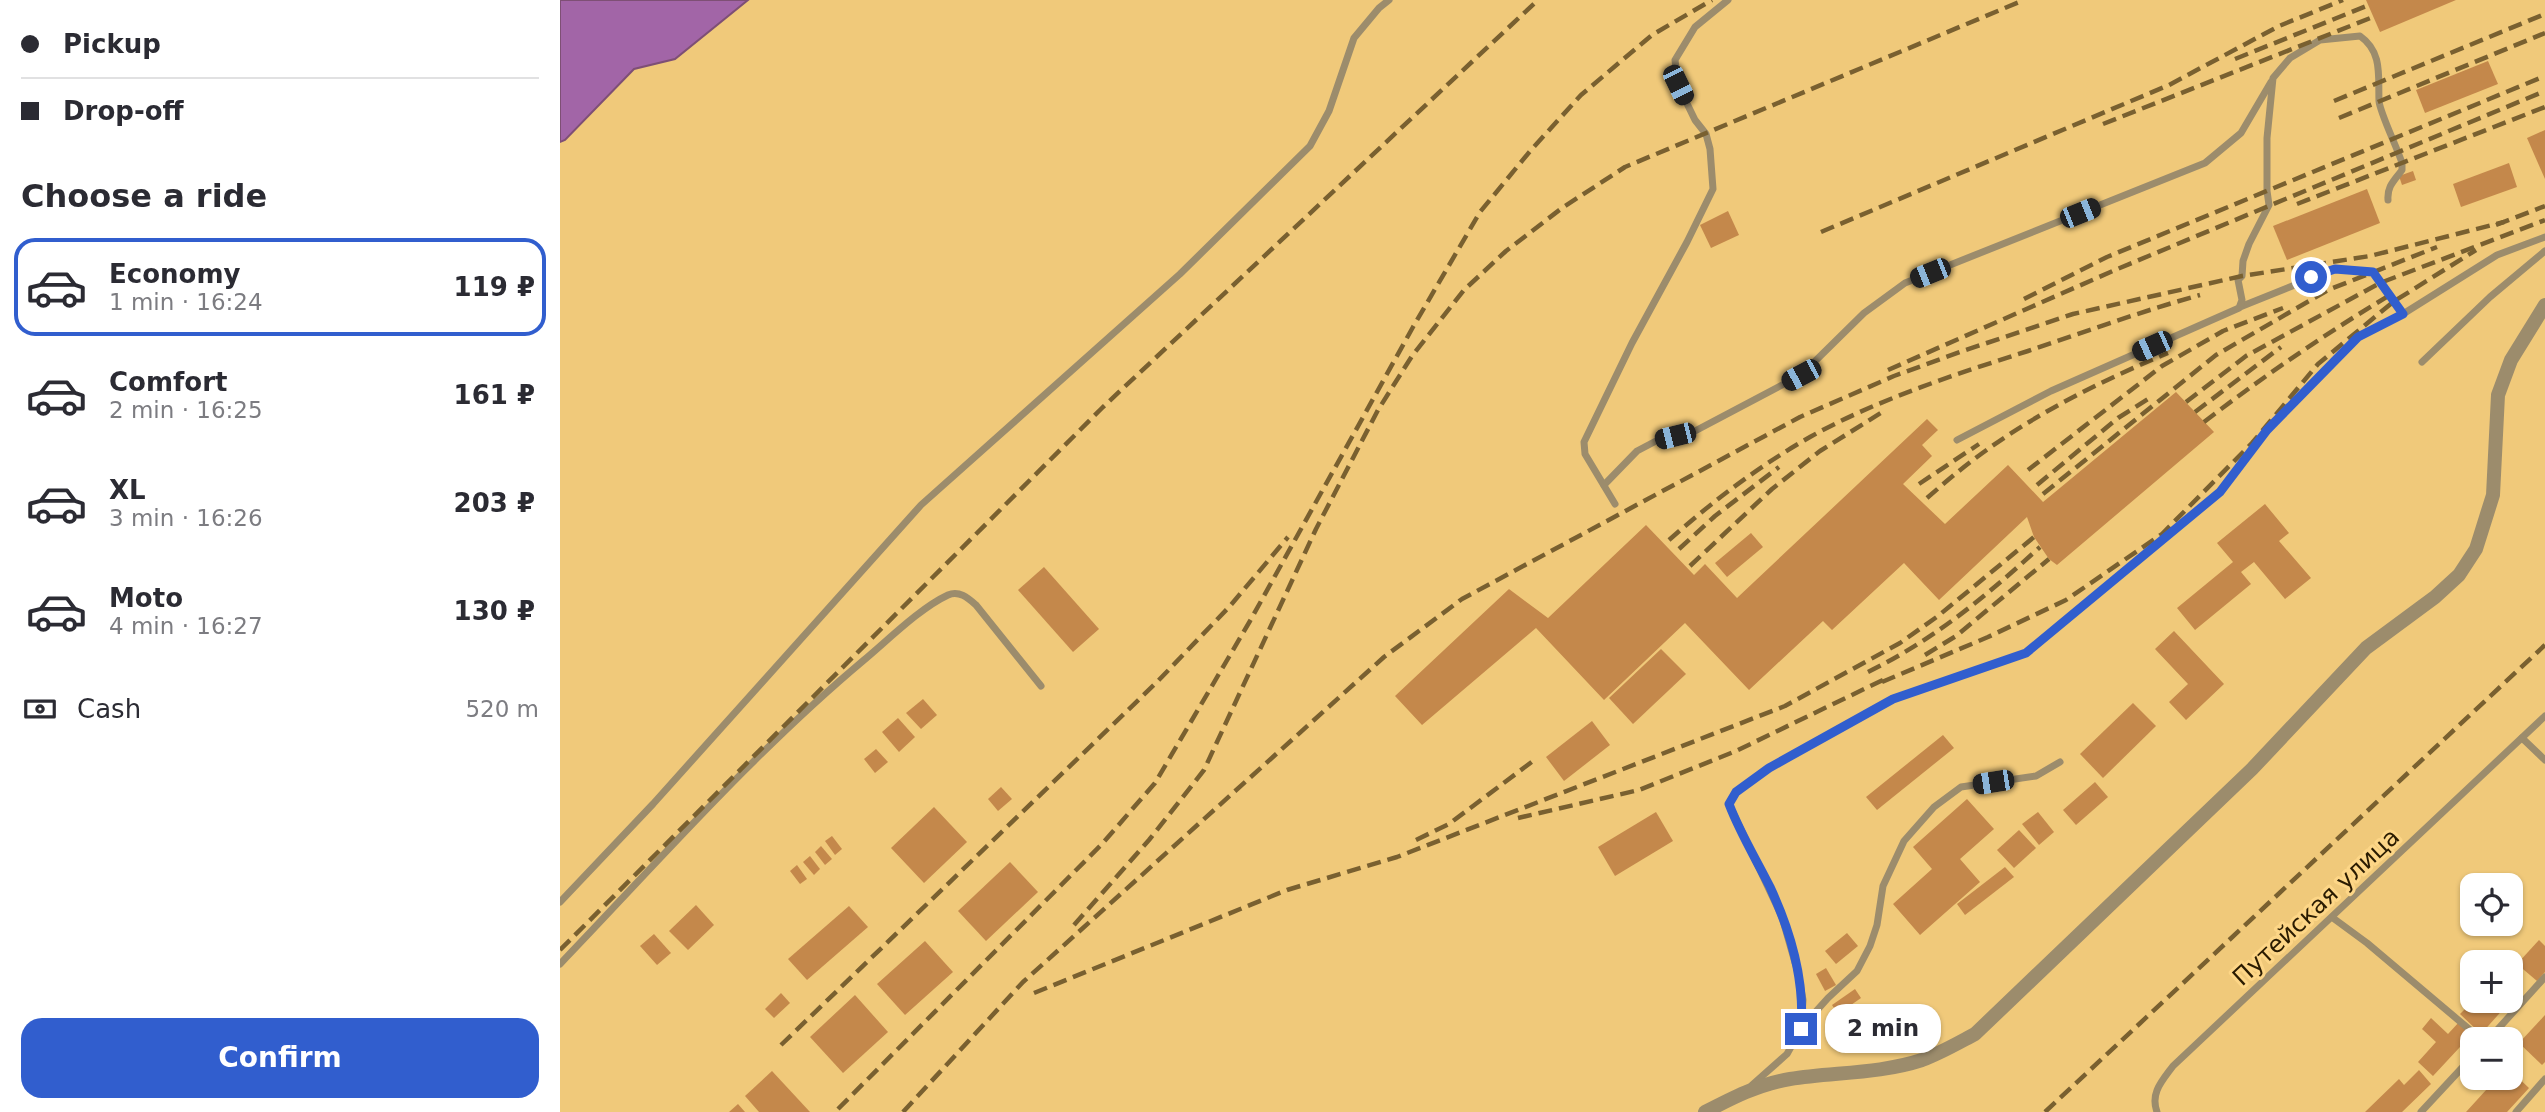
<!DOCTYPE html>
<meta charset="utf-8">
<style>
:root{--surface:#fff;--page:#f2f2f3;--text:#2b2b33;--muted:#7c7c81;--line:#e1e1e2;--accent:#315ece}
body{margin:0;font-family:"DejaVu Sans",sans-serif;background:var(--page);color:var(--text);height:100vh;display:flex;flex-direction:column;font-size:26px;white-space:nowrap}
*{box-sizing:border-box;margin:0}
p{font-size:23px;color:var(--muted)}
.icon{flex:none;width:38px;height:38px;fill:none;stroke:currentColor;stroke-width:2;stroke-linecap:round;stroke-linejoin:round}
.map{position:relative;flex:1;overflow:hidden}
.sheet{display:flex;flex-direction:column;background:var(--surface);width:560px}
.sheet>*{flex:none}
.hud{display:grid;align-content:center;height:154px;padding:0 21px;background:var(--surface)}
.fabs{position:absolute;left:1900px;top:873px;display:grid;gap:14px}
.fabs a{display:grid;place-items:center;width:63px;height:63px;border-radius:14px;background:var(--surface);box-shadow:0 2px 5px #0004;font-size:35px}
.end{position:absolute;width:32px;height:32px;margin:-16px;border:9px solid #315ece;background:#fff;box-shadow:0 0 0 4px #fff}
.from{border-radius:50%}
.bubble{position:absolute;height:49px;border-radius:21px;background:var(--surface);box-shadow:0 2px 5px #0004;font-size:23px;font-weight:600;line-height:49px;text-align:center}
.car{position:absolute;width:21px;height:42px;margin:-21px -10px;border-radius:9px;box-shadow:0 0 5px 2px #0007;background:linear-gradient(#222 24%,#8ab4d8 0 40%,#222 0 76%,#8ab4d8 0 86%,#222 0)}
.hud b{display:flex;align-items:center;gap:24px;height:66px;font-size:26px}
.hud b+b{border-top:2px solid var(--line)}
.hud i{width:18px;height:18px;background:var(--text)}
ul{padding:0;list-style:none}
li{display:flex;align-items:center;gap:21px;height:98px;margin:0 14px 10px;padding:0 7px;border:4px solid transparent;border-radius:21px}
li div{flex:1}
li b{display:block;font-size:26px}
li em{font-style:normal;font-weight:600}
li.on{border-color:var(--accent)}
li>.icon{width:63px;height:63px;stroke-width:1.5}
h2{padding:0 21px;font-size:32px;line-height:84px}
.pay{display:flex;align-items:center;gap:18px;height:77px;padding:0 21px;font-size:26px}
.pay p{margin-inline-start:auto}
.button{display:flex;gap:14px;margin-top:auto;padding:14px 21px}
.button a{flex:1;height:80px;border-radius:21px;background:var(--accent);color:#fff;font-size:28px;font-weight:600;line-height:80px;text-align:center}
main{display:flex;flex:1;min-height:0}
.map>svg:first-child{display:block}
</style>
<main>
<section class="sheet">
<div class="hud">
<b><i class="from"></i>Pickup</b>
<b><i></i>Drop-off</b>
</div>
<h2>Choose a ride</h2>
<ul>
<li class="on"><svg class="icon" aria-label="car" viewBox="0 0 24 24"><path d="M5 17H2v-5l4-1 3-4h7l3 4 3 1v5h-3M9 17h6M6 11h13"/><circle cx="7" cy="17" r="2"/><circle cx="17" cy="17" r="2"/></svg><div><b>Economy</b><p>1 min · 16:24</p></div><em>119 ₽</em></li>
<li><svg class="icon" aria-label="car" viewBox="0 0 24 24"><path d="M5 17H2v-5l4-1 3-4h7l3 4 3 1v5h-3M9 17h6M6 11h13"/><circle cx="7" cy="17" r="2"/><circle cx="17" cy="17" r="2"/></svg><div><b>Comfort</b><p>2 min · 16:25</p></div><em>161 ₽</em></li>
<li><svg class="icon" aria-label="car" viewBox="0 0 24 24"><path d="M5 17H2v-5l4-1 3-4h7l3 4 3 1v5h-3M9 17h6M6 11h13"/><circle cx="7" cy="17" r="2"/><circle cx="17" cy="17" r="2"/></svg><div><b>XL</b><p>3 min · 16:26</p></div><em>203 ₽</em></li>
<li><svg class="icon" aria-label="car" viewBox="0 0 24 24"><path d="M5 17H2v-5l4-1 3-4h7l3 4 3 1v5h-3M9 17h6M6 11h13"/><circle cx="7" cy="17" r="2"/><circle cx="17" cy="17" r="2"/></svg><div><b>Moto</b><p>4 min · 16:27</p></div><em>130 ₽</em></li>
</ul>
<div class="pay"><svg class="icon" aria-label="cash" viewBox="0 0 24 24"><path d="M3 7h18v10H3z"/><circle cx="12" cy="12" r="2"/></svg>Cash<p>520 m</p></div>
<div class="button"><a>Confirm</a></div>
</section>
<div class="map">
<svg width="1985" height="1112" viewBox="0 0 1985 1112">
<rect width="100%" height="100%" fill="#f0c97a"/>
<!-- water -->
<polygon fill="#a265a7" stroke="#7e4f75" stroke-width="2" points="0,0 188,0 115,59 74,69 5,140 0,142"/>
<!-- building -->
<g fill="#c4884b">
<polygon points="1806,0 1896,0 1820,32"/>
<polygon points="1928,61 1938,84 1865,113 1856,90"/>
<polygon points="1985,130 1985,179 1967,138"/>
<polygon points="1949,163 1957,187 1901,207 1893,184"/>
<polygon points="1853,171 1856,180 1842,185 1839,176"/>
<polygon points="1807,189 1820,223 1727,260 1713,226"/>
<polygon points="1168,211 1179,235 1151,248 1140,225"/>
<polygon points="1616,392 1654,432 1497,565 1489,559 1474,537 1467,517 1379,600 1344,563 1272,630 1263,621 1189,690 1125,623 1044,700 976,628 862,725 835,696 949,589 988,618 1086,525 1134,575 1145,564 1177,598 1367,419 1378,430 1362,445 1372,456 1343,484 1385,524 1448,465 1483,502"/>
<polygon points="1705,504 1729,533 1719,541 1751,578 1725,599 1694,562 1681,572 1691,584 1635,630 1617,608 1673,562 1657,543"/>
<polygon points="1191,533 1203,547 1167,577 1155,563"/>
<polygon points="484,567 539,629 513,652 458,590"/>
<polygon points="1614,631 1664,684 1626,720 1609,702 1628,684 1595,649"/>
<polygon points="1101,649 1126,674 1073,724 1049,698"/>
<polygon points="363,699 377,715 361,729 346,713"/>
<polygon points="1573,703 1596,726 1543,778 1520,754"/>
<polygon points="338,718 355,737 339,752 322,732"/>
<polygon points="1032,721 1050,745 1004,781 986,757"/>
<polygon points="1383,735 1394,748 1317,810 1306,797"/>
<polygon points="316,749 328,762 315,773 304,759"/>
<polygon points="1535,782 1548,797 1516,825 1503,810"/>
<polygon points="441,787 452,799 438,811 428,799"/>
<polygon points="1407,799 1434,829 1400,859 1420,882 1360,935 1333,904 1372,869 1353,847"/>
<polygon points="374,807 407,842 364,883 331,848"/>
<polygon points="1096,812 1113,841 1055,876 1038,847"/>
<polygon points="1478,812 1494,832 1479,845 1462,824"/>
<polygon points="1459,830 1476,848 1454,868 1437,850"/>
<polygon points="272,836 282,849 275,855 265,841"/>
<polygon points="261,846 272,859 265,865 255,852"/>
<polygon points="250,856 260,869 254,875 243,862"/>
<polygon points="450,862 478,892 426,941 398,911"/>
<polygon points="237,865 247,879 240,884 230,871"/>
<polygon points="1445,867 1454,877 1405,915 1397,904"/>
<polygon points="136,905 154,925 128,950 109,931"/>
<polygon points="289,906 308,927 247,980 228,959"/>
<polygon points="1287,933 1298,946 1276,964 1265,951"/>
<polygon points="94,934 111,953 97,965 80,946"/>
<polygon points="1979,940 1985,946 1985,972 1977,981 1957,964"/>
<polygon points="365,941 393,972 345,1015 317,984"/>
<polygon points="1266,968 1276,985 1265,991 1256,974"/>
<polygon points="1295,989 1301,998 1278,1014 1272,1005"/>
<polygon points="221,993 230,1003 214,1018 205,1009"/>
<polygon points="295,995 328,1032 283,1073 250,1037"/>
<polygon points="1913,1001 1941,1001 1946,1006 1921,1034 1900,1014"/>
<polygon points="1985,1015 1985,1062 1982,1065 1959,1043"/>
<polygon points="1871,1018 1888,1034 1900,1021 1913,1033 1873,1076 1858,1062 1876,1042 1862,1029"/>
<polygon points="1859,1070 1871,1084 1842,1112 1805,1112 1839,1079 1844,1085"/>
<polygon points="212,1071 250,1112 199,1112 185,1096"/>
<polygon points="1951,1071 1969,1088 1947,1112 1906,1112 1937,1078 1951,1078"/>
<polygon points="178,1104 185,1112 169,1112"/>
</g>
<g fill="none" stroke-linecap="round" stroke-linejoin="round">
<!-- lane -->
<g stroke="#9c8c6c" stroke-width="7">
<polyline points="1680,307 1775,269 1813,272 1843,314"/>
<polyline points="1862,362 1930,297 1985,251"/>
<path d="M1397 440 1491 391 1679 308 1682 300 1678 280 1682 276 1683 261 1689 244 1709 205 1707 191V138L1713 78 1730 58 1760 40 1800 36C1823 52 1818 77 1819 101 1820 113 1837 147 1842 163V170C1834 181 1827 186 1828 200"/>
<polyline points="1044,485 1077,451 1096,441 1135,431 1241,375 1304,313 1345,283 1645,163 1681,133 1711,82"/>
<polyline points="1055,504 1025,454 1024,442 1072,343 1127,242 1153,189 1150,149 1146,134 1135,120 1118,85 1115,60 1135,27 1168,0"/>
<polyline points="1962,738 1985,760"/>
<polyline points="0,902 93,804 361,505 620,274 750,146 769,111 794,38 819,8 829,0"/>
<polyline points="1773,918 1807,943 1922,1040"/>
<path d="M0 964C99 861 194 752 304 660 328 640 360 608 388 595 399 590 408 598 416 605L481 686"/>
<polyline points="1241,1028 1268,998 1297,971 1310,946 1317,925 1323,886 1344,841 1374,807 1401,787 1476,776 1500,762"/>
<polyline points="1928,1040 1985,977"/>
<polyline points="1192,1085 1227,1054 1241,1029 1243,1000 1238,973 1222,917 1169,804 1176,792 1209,768 1333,699 1466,653 1660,492 1707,430 1798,337 1843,314 1937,255 1985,237"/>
<path d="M1597 1112C1590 1093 1602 1081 1613 1066L1985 716"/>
<polyline points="1861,1112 1913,1056"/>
<polyline points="1956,1112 1985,1079"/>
</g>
<!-- street -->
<path stroke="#9c8c6c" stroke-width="14" d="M1145 1112C1172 1098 1199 1084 1230 1079 1273 1072 1319 1074 1362 1060 1381 1053 1398 1043 1415 1034L1692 769 1806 648 1875 597 1899 575 1916 549 1933 495 1938 395 1951 360 1985 305"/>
<!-- rail -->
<g stroke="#796030" stroke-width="4.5" stroke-dasharray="14 7" stroke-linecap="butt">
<polyline points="1675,59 1809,5"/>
<polyline points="1774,101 1985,14"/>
<polyline points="1779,118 1985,33"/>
<polyline points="1543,124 1813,17"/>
<polyline points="1737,204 1985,107"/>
<polyline points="1936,225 1985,206"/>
<polyline points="1261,232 1609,85 1719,26 1783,0"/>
<polyline points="1464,299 1547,257 1985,76"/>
<polyline points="1328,370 1555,270 1985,91"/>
<polyline points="1626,402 1686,356 1820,283 1985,220"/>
<polyline points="1635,412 1721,347"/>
<path d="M1644 422C1704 376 1765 334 1830 295"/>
<polyline points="1468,470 1602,366 1663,331 1723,308"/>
<polyline points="1359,484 1419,444"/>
<polyline points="1477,485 1558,418 1591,397"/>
<polyline points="1483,494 1656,355 1768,290 1877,247"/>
<path d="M1367 498C1382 485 1397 472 1413 460 1472 415 1541 381 1608 353"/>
<path d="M1109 540C1153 501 1199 466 1250 437 1316 400 1396 374 1468 351 1525 332 1582 311 1640 295"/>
<polyline points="1119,549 1155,516 1219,467"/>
<polyline points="1130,566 1212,489 1260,451 1324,411"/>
<polyline points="1365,655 1396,636 1489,559"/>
<path d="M1308 672C1375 639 1425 597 1480 547"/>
<polyline points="1322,682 1428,637 1506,600 1602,534 1692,443 1758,364 1833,302 1916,250"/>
<polyline points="958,818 1079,790 1176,751 1329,677"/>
<polyline points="856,840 889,824 977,758"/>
<polyline points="514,925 589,840 644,770 756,529 818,410 852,356 904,290 946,251 1002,208 1065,167 1464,0"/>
<polyline points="0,950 543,407 978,0"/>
<polyline points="474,993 727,890 837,857 1225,706 1340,643 1378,616 1474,537"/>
<polyline points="221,1045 597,682 670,606 728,537"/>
<polyline points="278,1109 542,844 595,783 690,621 853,327 920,212 971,150 1021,95 1092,35 1152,0"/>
<polyline points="343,1112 463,982 824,657 902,599 1240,417 1334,376 1400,352 1513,314 1682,276 1810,256 1944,222"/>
<polyline points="1485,1112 1985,645"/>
</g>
</g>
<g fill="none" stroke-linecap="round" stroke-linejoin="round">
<!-- route -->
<path stroke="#315ece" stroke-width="9" d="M1241 1029C1245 981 1230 930 1210 887 1196 859 1180 833 1169 804L1176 792 1209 768 1333 699 1466 653 1660 492 1707 430 1798 337 1843 314 1813 272 1775 269 1751 277"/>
</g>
<g text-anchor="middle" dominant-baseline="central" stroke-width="6" stroke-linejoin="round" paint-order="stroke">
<!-- street labels -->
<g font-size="24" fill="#2a1b00" stroke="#fdd687">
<text transform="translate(1756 907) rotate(-43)">Путейская улица</text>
</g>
</g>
</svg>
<div class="fabs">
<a><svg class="icon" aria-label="locate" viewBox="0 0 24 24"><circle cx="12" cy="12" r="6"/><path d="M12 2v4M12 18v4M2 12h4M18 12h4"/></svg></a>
<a>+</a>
<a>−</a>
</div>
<i class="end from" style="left:1751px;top:277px"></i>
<i class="end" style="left:1241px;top:1029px"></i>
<div class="bubble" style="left:1265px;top:1004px;width:116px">2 min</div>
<i class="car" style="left:1118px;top:85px;rotate:154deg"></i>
<i class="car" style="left:1520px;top:213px;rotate:68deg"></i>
<i class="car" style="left:1370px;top:273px;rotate:248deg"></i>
<i class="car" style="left:1592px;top:346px;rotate:246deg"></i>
<i class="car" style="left:1241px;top:375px;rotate:242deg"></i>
<i class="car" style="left:1115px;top:436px;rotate:256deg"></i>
<i class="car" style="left:1433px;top:782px;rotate:261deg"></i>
</div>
</main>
